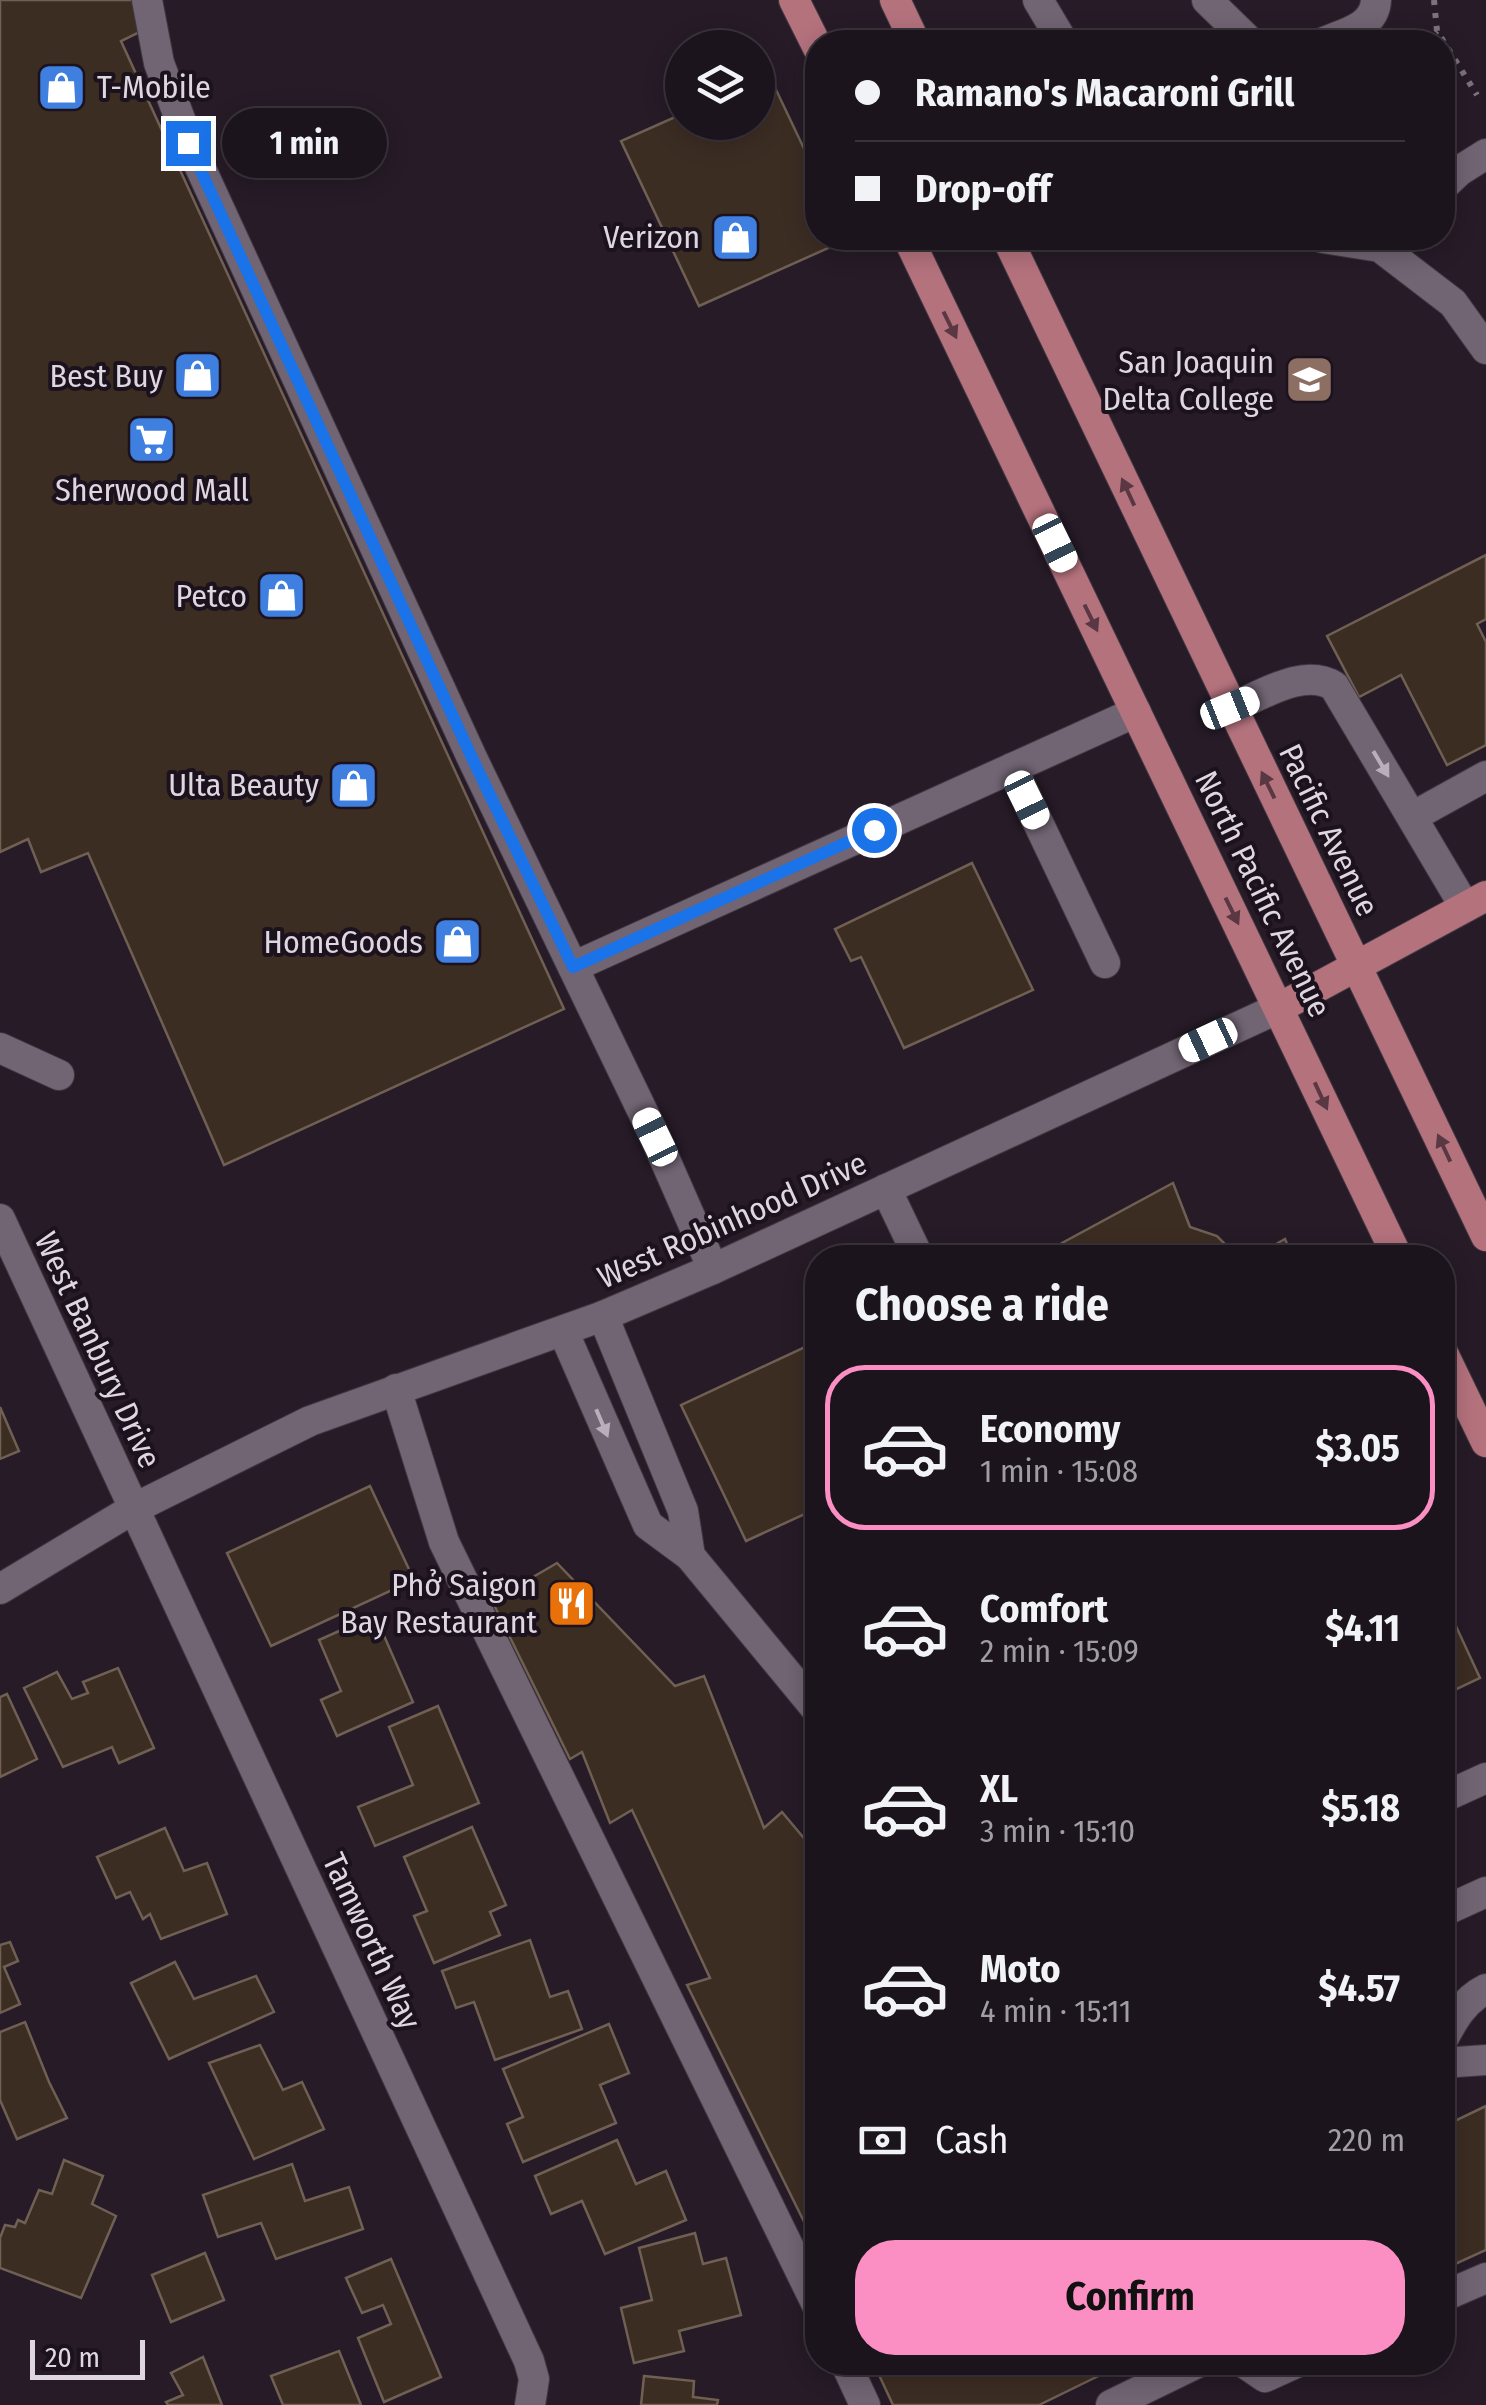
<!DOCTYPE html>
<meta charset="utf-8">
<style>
:root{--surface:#1c141d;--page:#251d26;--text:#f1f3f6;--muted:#a09ea4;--line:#3a333b;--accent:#fb8fc4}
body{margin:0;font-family:"Fira Sans Condensed",sans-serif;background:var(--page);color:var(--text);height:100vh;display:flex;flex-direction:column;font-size:38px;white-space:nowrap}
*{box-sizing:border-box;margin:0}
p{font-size:32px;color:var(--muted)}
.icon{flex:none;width:55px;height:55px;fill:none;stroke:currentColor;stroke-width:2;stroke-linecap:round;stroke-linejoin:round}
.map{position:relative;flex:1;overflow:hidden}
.side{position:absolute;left:805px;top:1245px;width:650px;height:1130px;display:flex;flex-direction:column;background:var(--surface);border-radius:40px;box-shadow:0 5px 25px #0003,0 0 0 2px var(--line)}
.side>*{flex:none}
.hud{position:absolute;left:805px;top:30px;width:650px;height:220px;border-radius:40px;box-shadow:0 5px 25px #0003,0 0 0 2px var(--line);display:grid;align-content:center;height:220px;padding:0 50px;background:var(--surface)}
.tools{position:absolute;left:665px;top:30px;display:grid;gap:20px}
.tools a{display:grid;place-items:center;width:110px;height:110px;border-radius:50%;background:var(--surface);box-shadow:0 5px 25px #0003,0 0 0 2px var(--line);font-size:50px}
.scale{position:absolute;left:30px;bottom:25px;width:115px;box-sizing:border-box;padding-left:10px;border:5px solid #ded7e0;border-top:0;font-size:28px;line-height:35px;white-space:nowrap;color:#ded7e0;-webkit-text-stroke:8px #1c121e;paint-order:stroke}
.end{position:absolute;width:45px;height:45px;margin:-22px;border:12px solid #1a73e8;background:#fff;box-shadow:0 0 0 5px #fff}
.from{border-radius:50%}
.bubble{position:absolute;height:70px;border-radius:35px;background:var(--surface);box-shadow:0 5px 25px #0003,0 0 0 2px var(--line);font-size:32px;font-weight:700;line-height:70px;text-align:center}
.car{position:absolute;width:30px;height:60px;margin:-30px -15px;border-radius:12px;box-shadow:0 0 8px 2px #0007;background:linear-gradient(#fff 24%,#345 0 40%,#fff 0 76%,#345 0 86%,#fff 0)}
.hud b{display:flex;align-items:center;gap:35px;height:95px;font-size:38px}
.hud b+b{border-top:2px solid var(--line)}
.hud i{width:25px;height:25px;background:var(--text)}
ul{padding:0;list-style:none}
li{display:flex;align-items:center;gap:30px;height:165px;margin:0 20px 15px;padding:0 30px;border:5px solid transparent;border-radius:40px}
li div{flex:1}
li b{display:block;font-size:38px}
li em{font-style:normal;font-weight:700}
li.selected{border-color:var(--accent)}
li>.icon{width:90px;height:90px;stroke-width:1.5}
h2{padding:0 50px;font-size:45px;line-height:120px}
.pay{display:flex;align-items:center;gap:25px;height:110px;padding:0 50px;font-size:38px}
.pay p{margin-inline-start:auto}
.cta{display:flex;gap:20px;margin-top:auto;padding:20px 50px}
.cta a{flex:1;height:115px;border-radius:40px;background:var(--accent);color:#111;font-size:40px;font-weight:700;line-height:115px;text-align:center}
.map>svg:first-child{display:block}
</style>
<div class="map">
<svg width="1486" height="2405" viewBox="0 0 1486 2405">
<rect width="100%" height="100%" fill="#261b27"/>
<!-- building -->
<g fill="#3c2d23" stroke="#706054" stroke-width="2.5">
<polygon points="0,0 133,0 146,29 121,41 564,1009 224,1165 88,853 41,872 28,839 0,852"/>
<polygon points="769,75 818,178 818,238 846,240 699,306 621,141 682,114 682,122 758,122 758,80"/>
<polygon points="1486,555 1486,619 1477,624 1486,642 1486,745 1447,765 1401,675 1359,697 1327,636"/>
<polygon points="972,863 1033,990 904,1048 861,957 851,961 835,929"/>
<polygon points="1173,1183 1190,1227 1217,1236 1239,1258 1069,1258 1062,1243"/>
<polygon points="1285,1239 1293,1258 1251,1258"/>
<polygon points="818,1341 818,1508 746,1541 681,1405"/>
<polygon points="0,1407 19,1451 0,1459"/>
<polygon points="370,1486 414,1580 271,1646 227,1553"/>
<polygon points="557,1563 675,1686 704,1676 764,1828 782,1812 818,1855 818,2250 687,1985 710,1978 632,1810 610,1823 582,1752 570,1759 492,1601"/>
<polygon points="1442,1596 1480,1678 1442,1696"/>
<polygon points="375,1615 413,1702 337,1736 321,1700 341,1691 319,1640"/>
<polygon points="118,1668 154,1748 119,1763 112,1747 63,1767 24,1688 57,1672 72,1699 88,1693 83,1682"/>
<polygon points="7,1694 37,1759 0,1777 0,1697"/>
<polygon points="438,1706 479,1803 375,1846 358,1807 413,1785 389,1727"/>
<polygon points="472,1827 506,1905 490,1912 500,1935 434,1963 414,1916 427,1911 404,1857"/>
<polygon points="165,1828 184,1871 207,1863 227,1914 161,1939 150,1914 143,1919 130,1892 116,1898 97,1857"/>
<polygon points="530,1940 550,1997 568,1991 582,2029 495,2060 474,2002 456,2008 442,1971"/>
<polygon points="10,1942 18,1961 4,1967 20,2004 0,2013 0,1945"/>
<polygon points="175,1962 194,1999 256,1976 274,2012 169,2059 131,1983"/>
<polygon points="25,2022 49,2082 67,2118 17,2139 0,2100 0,2032"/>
<polygon points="609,2024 629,2073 600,2085 616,2123 523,2162 507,2124 523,2117 503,2069"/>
<polygon points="260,2045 283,2090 302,2082 324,2129 254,2159 209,2063"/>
<polygon points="1486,2106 1486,2250 1442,2270 1442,2127"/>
<polygon points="617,2140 636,2184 666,2171 686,2220 605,2254 582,2201 551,2214 535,2176"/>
<polygon points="64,2160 103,2176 92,2204 116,2216 81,2298 0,2268 0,2238 5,2225 15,2227 18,2220 25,2223 39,2190 52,2194"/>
<polygon points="292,2164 305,2201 349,2187 363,2229 276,2259 261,2223 218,2237 203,2195"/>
<polygon points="695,2233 703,2264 726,2258 741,2315 679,2331 684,2351 634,2363 621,2308 652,2300 639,2248"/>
<polygon points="205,2253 224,2300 171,2322 152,2275"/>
<polygon points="391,2259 441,2377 384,2402 358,2338 391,2324 383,2305 362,2313 346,2278"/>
<polygon points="339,2351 361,2405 283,2405 271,2376"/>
<polygon points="203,2357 222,2405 168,2405 166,2402 183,2395 171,2373"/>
<polygon points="873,2362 1127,2362 1039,2405 893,2405"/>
<polygon points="644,2376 694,2381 693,2397 718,2400 717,2405 641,2405"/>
</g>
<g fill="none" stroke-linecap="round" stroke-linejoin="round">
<defs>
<g id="minor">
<polyline points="147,0 159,63 189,143 473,760 655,1137 713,1269"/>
<polyline points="1038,0 1063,42"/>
<polyline points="1207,0 1250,42"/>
<path d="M1324 42C1345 33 1375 27 1376 0"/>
<polyline points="1442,187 1459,171 1486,154"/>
<polyline points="1323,238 1380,247 1453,303 1486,349"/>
<path d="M1231 708C1261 696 1303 667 1334 686L1465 907"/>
<polyline points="1012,768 1105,963"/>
<polyline points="1412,817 1486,776"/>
<polyline points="573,967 1136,712"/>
<polyline points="0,1048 59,1075"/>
<polyline points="886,1189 919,1258"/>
<polyline points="0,1219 529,2361 534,2379 530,2405"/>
<polyline points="603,1316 683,1511 690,1556"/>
<polyline points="564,1333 648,1525 690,1556 818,1711"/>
<polyline points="396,1389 444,1542 818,2307"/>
<polyline points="0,1589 133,1509 310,1421 603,1316 713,1269 1279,1008"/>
<polyline points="1442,1798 1486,1778"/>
<polyline points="1442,1912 1486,1892"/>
<path d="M1442 2041C1453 2020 1464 2000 1486 1989"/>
<polyline points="1442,2063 1486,2060"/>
<polyline points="1442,2297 1486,2278"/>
<polyline points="845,2362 865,2405"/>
<polyline points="1243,2362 1265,2377 1298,2362"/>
<polyline points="1111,2405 1199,2362"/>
</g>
<g id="major">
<polyline points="794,0 818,48"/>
<polyline points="895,0 915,42"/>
<polyline points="908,238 1398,1258"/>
<polyline points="1007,238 1486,1236"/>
<polyline points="1279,1008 1486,896"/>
<polyline points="1442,1351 1486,1442"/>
</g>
</defs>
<!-- minor casing -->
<use href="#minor" stroke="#413842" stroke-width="32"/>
<!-- major casing -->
<use href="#major" stroke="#413842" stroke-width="32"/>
<!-- path -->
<g stroke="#7c737e" stroke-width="6" stroke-dasharray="5 8" stroke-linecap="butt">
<polyline points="1434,0 1437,31 1477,95"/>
<polyline points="1427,42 1437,31"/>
</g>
<!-- minor -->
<use href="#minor" stroke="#716473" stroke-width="30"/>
<!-- major -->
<use href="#major" stroke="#b4727d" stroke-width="30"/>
</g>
<!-- one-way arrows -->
<defs><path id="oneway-solid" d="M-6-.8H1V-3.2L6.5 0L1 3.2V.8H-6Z" transform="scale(2.5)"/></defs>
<g fill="#593844">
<use href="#oneway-solid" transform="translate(950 325) rotate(64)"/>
<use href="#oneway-solid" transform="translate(1128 492) rotate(-115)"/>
<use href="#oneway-solid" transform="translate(1091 618) rotate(64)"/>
<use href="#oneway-solid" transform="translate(1268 785) rotate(-116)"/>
<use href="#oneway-solid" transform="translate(1232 911) rotate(64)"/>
<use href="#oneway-solid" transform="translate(1321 1096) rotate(65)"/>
<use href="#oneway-solid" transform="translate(1444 1148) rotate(-115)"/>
</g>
<g fill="#b8afba">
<use href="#oneway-solid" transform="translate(1381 764) rotate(59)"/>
<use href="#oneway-solid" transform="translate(602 1423) rotate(67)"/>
</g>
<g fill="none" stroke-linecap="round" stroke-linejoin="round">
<!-- route -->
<polyline stroke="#1a73e8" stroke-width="12" points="188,143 473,760 573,967 874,830"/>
</g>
<!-- icons -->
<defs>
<symbol id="shop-square" viewBox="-11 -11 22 22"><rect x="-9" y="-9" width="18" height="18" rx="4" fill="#3f7fe0" stroke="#1c121e"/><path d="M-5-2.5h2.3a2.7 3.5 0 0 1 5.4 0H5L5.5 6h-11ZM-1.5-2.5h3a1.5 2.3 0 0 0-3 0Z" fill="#fff"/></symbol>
<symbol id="university-square" viewBox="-11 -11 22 22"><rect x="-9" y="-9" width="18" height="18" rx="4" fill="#8d6e63" stroke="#1c121e"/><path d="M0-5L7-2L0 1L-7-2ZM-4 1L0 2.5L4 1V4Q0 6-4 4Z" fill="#fff"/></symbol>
<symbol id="supermarket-square" viewBox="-11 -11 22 22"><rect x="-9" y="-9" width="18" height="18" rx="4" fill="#3f7fe0" stroke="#1c121e"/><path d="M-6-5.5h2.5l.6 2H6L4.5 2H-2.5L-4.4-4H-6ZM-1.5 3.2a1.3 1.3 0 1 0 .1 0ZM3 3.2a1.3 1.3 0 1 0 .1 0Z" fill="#fff"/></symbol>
<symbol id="restaurant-square" viewBox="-11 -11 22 22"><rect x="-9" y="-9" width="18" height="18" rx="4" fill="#e8710a" stroke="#1c121e"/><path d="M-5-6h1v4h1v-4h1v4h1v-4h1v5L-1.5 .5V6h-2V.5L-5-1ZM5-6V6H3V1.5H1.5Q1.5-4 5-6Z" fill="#fff"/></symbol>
</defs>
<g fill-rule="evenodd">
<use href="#shop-square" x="34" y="60" width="55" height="55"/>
<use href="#shop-square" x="708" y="210" width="55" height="55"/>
<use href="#shop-square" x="170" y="348" width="55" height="55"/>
<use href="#university-square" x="1282" y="352" width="55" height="55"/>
<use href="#supermarket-square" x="124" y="412" width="55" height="55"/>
<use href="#shop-square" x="254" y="568" width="55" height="55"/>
<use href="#shop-square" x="326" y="758" width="55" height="55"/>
<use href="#shop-square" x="430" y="914" width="55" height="55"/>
<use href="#restaurant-square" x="544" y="1576" width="55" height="55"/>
</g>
<g text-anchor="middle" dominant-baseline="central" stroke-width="8" stroke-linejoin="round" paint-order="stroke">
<!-- poi labels -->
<g font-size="32" fill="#ded7e0" stroke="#1c121e" text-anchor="end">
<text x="97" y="87" text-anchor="start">T-Mobile</text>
<text x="700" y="237">Verizon</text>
<text x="1274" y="362">San Joaquin<tspan x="1274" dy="37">Delta College</tspan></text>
<text x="163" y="376">Best Buy</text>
<text x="152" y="490" text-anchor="middle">Sherwood Mall</text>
<text x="247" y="596">Petco</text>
<text x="319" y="785">Ulta Beauty</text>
<text x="423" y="942">HomeGoods</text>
<text x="537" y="1585">Phở Saigon<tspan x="537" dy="37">Bay Restaurant</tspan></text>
</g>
<!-- street labels -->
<g font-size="32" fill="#ded7e0" stroke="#1c121e">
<text transform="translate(1329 830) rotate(64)">Pacific Avenue</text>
<text transform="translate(1263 894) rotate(64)">North Pacific Avenue</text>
<text transform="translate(732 1220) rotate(-24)">West Robinhood Drive</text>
<text transform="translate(98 1350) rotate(65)">West Banbury Drive</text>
<text transform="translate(372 1941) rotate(65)">Tamworth Way</text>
</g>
</g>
</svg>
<div class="tools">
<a><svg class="icon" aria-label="layers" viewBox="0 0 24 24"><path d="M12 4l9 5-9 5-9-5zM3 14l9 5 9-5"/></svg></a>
</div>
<div class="scale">20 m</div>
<i class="end from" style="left:874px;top:830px"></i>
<i class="end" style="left:188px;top:143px"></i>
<div class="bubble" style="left:222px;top:108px;width:165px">1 min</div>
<i class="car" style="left:1055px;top:543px;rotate:154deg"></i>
<i class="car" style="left:1230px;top:708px;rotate:68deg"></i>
<i class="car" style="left:1027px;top:800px;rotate:154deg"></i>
<i class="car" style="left:1208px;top:1040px;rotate:245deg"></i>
<i class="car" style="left:655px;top:1137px;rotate:334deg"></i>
<div class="hud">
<b><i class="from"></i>Ramano's Macaroni Grill</b>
<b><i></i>Drop-off</b>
</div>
<section class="side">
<h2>Choose a ride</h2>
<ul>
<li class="selected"><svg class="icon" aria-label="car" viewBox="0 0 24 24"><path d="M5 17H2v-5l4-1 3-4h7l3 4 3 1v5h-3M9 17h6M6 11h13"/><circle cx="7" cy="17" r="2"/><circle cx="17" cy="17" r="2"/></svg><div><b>Economy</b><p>1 min · 15:08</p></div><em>$3.05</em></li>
<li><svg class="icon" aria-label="car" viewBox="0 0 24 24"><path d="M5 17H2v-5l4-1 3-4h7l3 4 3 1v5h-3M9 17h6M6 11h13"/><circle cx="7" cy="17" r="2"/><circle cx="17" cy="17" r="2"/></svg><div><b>Comfort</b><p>2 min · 15:09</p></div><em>$4.11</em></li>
<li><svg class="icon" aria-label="car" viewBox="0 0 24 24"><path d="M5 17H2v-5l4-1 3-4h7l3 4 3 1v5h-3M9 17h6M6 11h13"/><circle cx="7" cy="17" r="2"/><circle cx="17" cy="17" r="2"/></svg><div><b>XL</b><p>3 min · 15:10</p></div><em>$5.18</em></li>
<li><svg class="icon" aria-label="car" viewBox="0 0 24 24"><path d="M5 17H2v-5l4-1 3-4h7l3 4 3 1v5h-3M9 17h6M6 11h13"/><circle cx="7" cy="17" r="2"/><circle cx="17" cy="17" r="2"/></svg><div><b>Moto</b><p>4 min · 15:11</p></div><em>$4.57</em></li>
</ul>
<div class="pay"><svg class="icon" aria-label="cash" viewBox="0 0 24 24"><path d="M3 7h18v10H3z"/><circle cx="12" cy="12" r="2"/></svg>Cash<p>220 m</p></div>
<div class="cta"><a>Confirm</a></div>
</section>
</div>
